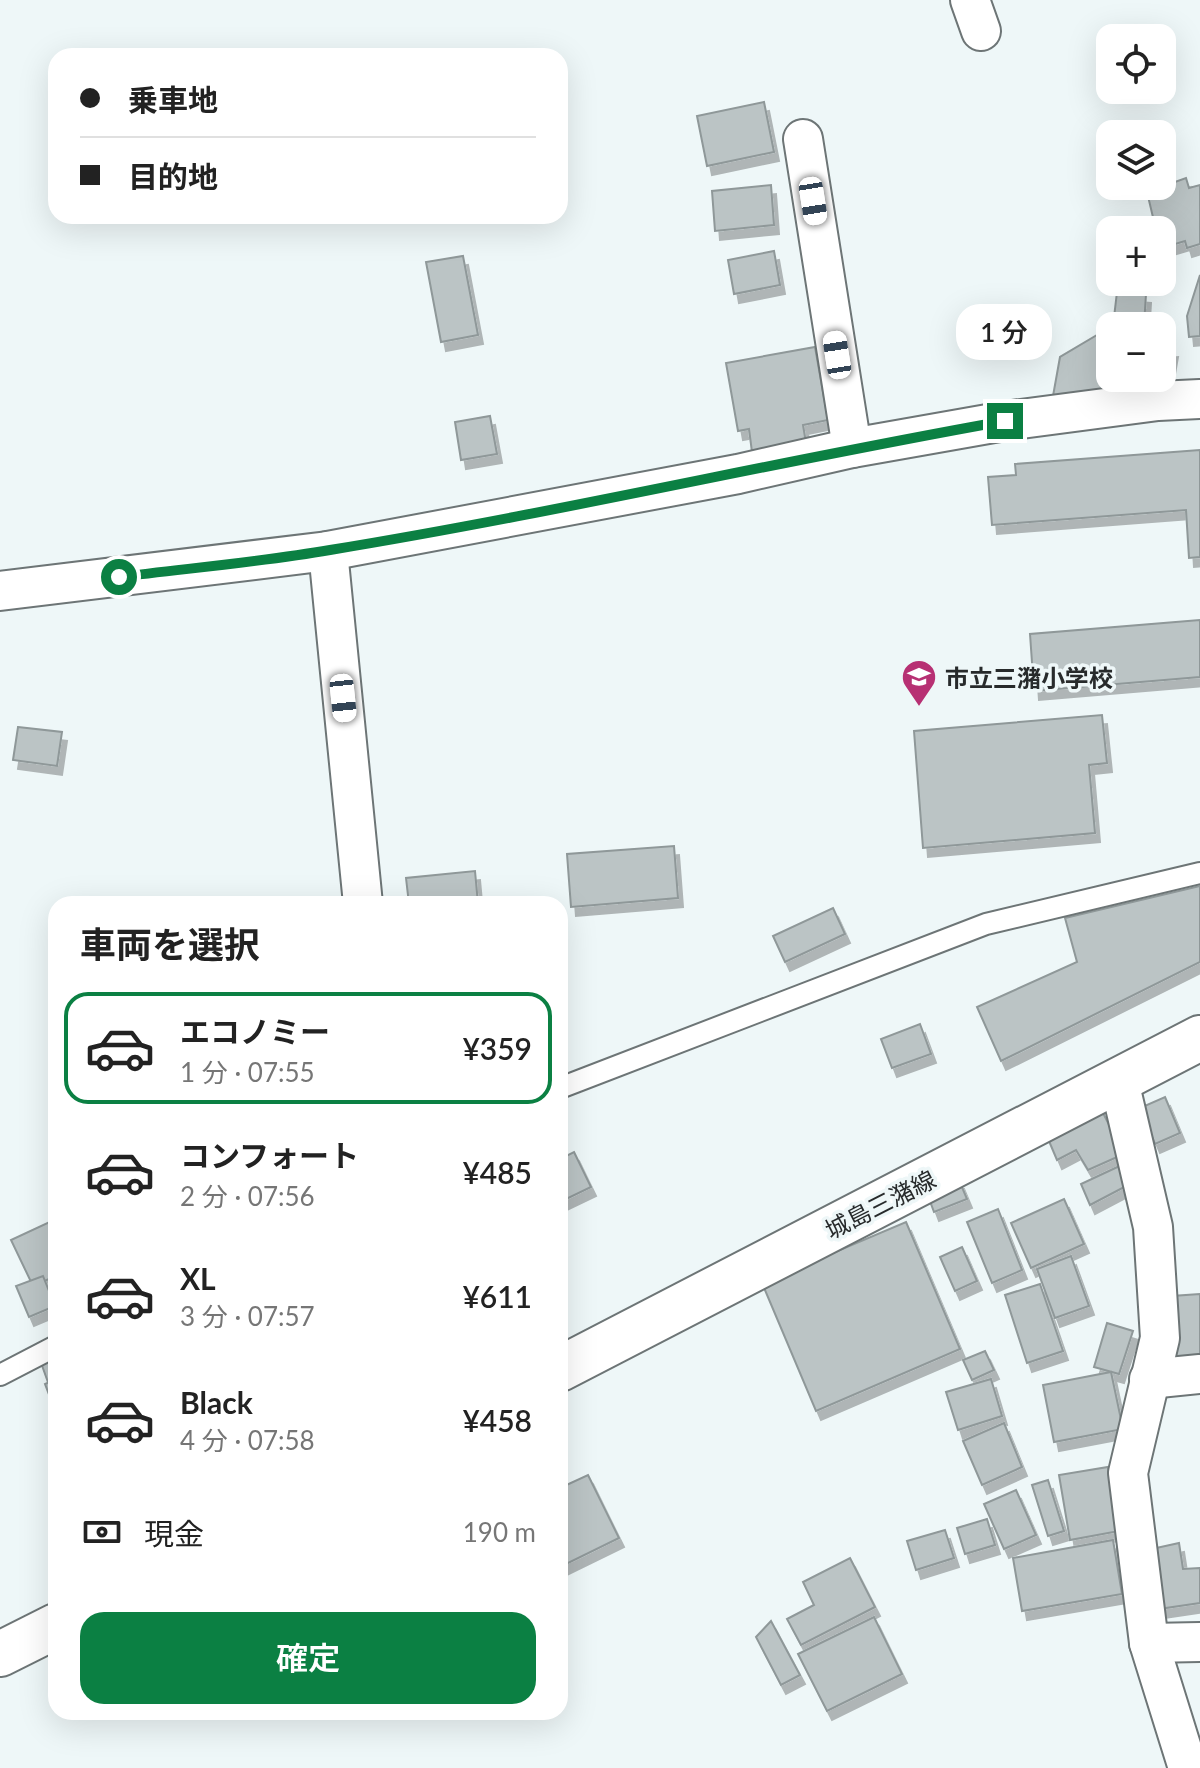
<!DOCTYPE html>
<html lang="ja">
<meta charset="utf-8">
<style>
:root{--surface:#fff;--page:#f6f6f6;--text:#222;--muted:#767676;--line:#e0e0e0;--accent:#0b8043}
body{margin:0;font-family:Lato,"Noto Sans JP",sans-serif;background:var(--page);color:var(--text);height:100vh;display:flex;flex-direction:column;font-size:30px;white-space:nowrap}
*{box-sizing:border-box;margin:0}
p{font-size:26px;color:var(--muted)}
.icon{flex:none;width:44px;height:44px;fill:none;stroke:currentColor;stroke-width:2;stroke-linecap:round;stroke-linejoin:round}
.map{position:relative;flex:1;overflow:hidden}
.details{position:absolute;left:48px;top:896px;width:520px;height:824px;display:flex;flex-direction:column;background:var(--surface);border-radius:24px;box-shadow:0 8px 32px #0002}
.details>*{flex:none}
.banner{position:absolute;left:48px;top:48px;width:520px;height:176px;border-radius:24px;box-shadow:0 8px 32px #0002;display:grid;align-content:center;height:176px;padding:0 32px;background:var(--surface)}
.buttons{position:absolute;left:1096px;top:24px;display:grid;gap:16px}
.buttons a{display:grid;place-items:center;width:80px;height:80px;border-radius:16px;background:var(--surface);box-shadow:0 8px 32px #0002;font-size:40px}
.end{position:absolute;width:36px;height:36px;margin:-18px;border:10px solid #0b8043;background:#fff;box-shadow:0 0 0 4px #fff}
.from{border-radius:50%}
.bubble{position:absolute;height:56px;border-radius:24px;background:var(--surface);box-shadow:0 8px 32px #0002;font-size:26px;font-weight:600;line-height:56px;text-align:center}
.car{position:absolute;width:24px;height:48px;margin:-24px -12px;border-radius:10px;box-shadow:0 0 6px 2px #0007;background:linear-gradient(#fff 24%,#345 0 40%,#fff 0 76%,#345 0 86%,#fff 0)}
.banner b{display:flex;align-items:center;gap:28px;height:76px;font-size:30px}
.banner b+b{border-top:2px solid var(--line)}
.banner i{width:20px;height:20px;background:var(--text)}
ul{padding:0;list-style:none}
li{display:flex;align-items:center;gap:24px;height:112px;margin:0 16px 12px;padding:0 16px;border:4px solid transparent;border-radius:24px}
li div{flex:1}
li b{display:block;font-size:30px}
li em{font-style:normal;font-weight:600}
li.on{border-color:var(--accent)}
li>.icon{width:72px;height:72px;stroke-width:1.5}
h2{padding:0 32px;font-size:36px;line-height:96px}
.pay{display:flex;align-items:center;gap:20px;height:88px;padding:0 32px;font-size:30px}
.pay p{margin-inline-start:auto}
.action{display:flex;gap:16px;margin-top:auto;padding:16px 32px}
.action a{flex:1;height:92px;border-radius:24px;background:var(--accent);color:#fff;font-size:32px;font-weight:600;line-height:92px;text-align:center}
.map>svg:first-child{display:block}
</style>
<div class="map">
<svg width="1200" height="1768" viewBox="0 0 1200 1768">
<defs>
<filter id="shadow"><feDropShadow dx="5" dy="9" stdDeviation="0" flood-color="#0004"/></filter>
</defs>
<rect width="100%" height="100%" fill="#eef7f8"/>
<!-- building -->
<g fill="#bbc4c5" stroke="#8f9899" stroke-width="2" filter="url(#shadow)">
<polygon points="764,102 774,152 707,166 697,116"/>
<polygon points="1186,178 1189,188 1200,185 1200,244 1187,248 1185,241 1162,248 1162,230 1156,230 1147,192"/>
<polygon points="771,185 774,225 715,231 712,191"/>
<polygon points="774,251 780,285 734,294 728,260"/>
<polygon points="463,256 478,335 441,342 426,262"/>
<polygon points="1200,275 1200,336 1189,337 1187,316"/>
<polygon points="1117,292 1146,294 1144,326 1113,326"/>
<polygon points="1102,332 1110,334 1110,378 1124,378 1118,398 1053,396 1060,357"/>
<polygon points="815,347 828,420 803,425 806,443 752,452 749,429 738,431 726,363"/>
<polygon points="1173,348 1167,382 1135,389 1135,378 1162,378 1162,349"/>
<polygon points="490,416 497,454 461,460 455,422"/>
<polygon points="1200,450 1200,557 1189,558 1186,510 992,525 988,477 1016,475 1015,464"/>
<polygon points="1200,620 1200,677 1034,691 1030,634"/>
<polygon points="1102,715 1107,763 1089,765 1095,833 923,848 914,731"/>
<polygon points="18,727 62,732 57,766 13,760"/>
<polygon points="674,846 678,898 571,907 567,854"/>
<polygon points="475,871 478,904 409,904 406,878"/>
<polygon points="1200,886 1200,962 1001,1061 977,1007 1077,962 1065,918"/>
<polygon points="833,908 845,934 785,962 773,936"/>
<polygon points="920,1024 931,1054 892,1068 881,1039"/>
<polygon points="1165,1097 1180,1133 1155,1144 1140,1108"/>
<polygon points="1102,1111 1124,1154 1088,1170 1076,1150 1057,1160 1046,1134"/>
<polygon points="574,1152 591,1187 560,1202 560,1159"/>
<polygon points="1126,1163 1132,1183 1090,1205 1081,1184"/>
<polygon points="959,1180 967,1199 934,1212 927,1193"/>
<polygon points="1064,1199 1084,1244 1031,1268 1011,1223"/>
<polygon points="998,1209 1022,1270 992,1283 967,1222"/>
<polygon points="56,1219 56,1276 33,1286 11,1240"/>
<polygon points="906,1222 960,1349 816,1411 762,1283"/>
<polygon points="962,1247 977,1281 955,1291 940,1257"/>
<polygon points="1071,1256 1089,1306 1055,1318 1037,1269"/>
<polygon points="43,1276 55,1306 29,1317 16,1286"/>
<polygon points="1040,1284 1063,1351 1027,1363 1005,1295"/>
<polygon points="1200,1294 1200,1356 1176,1359 1172,1296"/>
<polygon points="1107,1323 1133,1331 1119,1374 1094,1367"/>
<polygon points="985,1351 994,1370 972,1380 963,1360"/>
<polygon points="56,1352 56,1405 39,1357"/>
<polygon points="1111,1372 1123,1429 1054,1442 1043,1385"/>
<polygon points="56,1379 56,1413 45,1384"/>
<polygon points="991,1379 1002,1416 958,1430 946,1392"/>
<polygon points="1004,1423 1022,1467 982,1485 963,1441"/>
<polygon points="1108,1467 1119,1531 1070,1540 1059,1475"/>
<polygon points="588,1475 619,1538 560,1567 560,1488"/>
<polygon points="1048,1480 1064,1531 1048,1536 1032,1485"/>
<polygon points="1016,1490 1036,1535 1004,1549 984,1504"/>
<polygon points="987,1519 995,1545 965,1554 957,1528"/>
<polygon points="945,1530 954,1558 916,1570 907,1541"/>
<polygon points="1113,1540 1122,1594 1022,1611 1013,1558"/>
<polygon points="1179,1543 1183,1569 1200,1568 1200,1603 1152,1610 1147,1550"/>
<polygon points="850,1558 875,1607 801,1645 787,1619 814,1605 803,1582"/>
<polygon points="874,1617 902,1674 827,1711 798,1654"/>
<polygon points="771,1621 800,1675 781,1685 756,1637"/>
</g>
<g fill="none" stroke-linecap="round" stroke-linejoin="round">
<defs>
<g id="lane">
<polyline points="560,1088 986,924 1200,873"/>
<polyline points="0,1375 56,1346"/>
</g>
<g id="street">
<polyline points="970,0 981,31"/>
<polyline points="803,139 852,448"/>
<polyline points="328,551 363,904"/>
<polyline points="0,591 328,551 738,474 852,448 1005,421 1158,401 1200,399"/>
<polyline points="1119,1081 1153,1227 1160,1338 1128,1473 1149,1643 1188,1768"/>
<polyline points="1149,1379 1200,1374"/>
<polyline points="1149,1643 1200,1642"/>
</g>
<g id="secondary">
<polyline points="560,1369 1200,1038"/>
<polyline points="0,1654 56,1626"/>
</g>
</defs>
<!-- lane casing -->
<use href="#lane" stroke="#6d7576" stroke-width="24"/>
<!-- street casing -->
<use href="#street" stroke="#6d7576" stroke-width="42"/>
<!-- secondary casing -->
<use href="#secondary" stroke="#6d7576" stroke-width="48"/>
<!-- lane -->
<use href="#lane" stroke="#fff" stroke-width="20"/>
<!-- street -->
<use href="#street" stroke="#fff" stroke-width="38"/>
<!-- secondary -->
<use href="#secondary" stroke="#fff" stroke-width="44"/>
</g>
<g fill="none" stroke-linecap="round" stroke-linejoin="round">
<!-- route -->
<path stroke="#0b8043" stroke-width="10" d="M119 577C190 568 261 562 330 550 556 513 779 461 1005 421"/>
</g>
<!-- icons -->
<defs>
<symbol id="school-pin" viewBox="-11 -11 22 30"><path d="M0 17L-7.5 6A9.5 9.5 0 1 1 7.5 6Z" fill="#b73073" stroke="#eef7f8"/><path d="M0-5L7-2L0 1L-7-2ZM-4 1L0 2.5L4 1V4Q0 6-4 4Z" fill="#fff"/></symbol>
</defs>
<g fill-rule="evenodd">
<use href="#school-pin" x="899" y="657" width="40" height="54"/>
</g>
<g text-anchor="middle" dominant-baseline="central" stroke-width="7" stroke-linejoin="round" paint-order="stroke">
<!-- poi labels -->
<g font-size="24" font-weight="bold" fill="#272a2b" stroke="#eef7f8" text-anchor="start">
<text x="945" y="677">市立三潴小学校</text>
</g>
<!-- street labels -->
<g font-size="24" fill="#272a2b" stroke="#eef7f8">
<text transform="translate(880 1204) rotate(-27)">城島三潴線</text>
</g>
</g>
</svg>
<div class="buttons">
<a><svg class="icon" aria-label="locate" viewBox="0 0 24 24"><circle cx="12" cy="12" r="6"/><path d="M12 2v4M12 18v4M2 12h4M18 12h4"/></svg></a>
<a><svg class="icon" aria-label="layers" viewBox="0 0 24 24"><path d="M12 4l9 5-9 5-9-5zM3 14l9 5 9-5"/></svg></a>
<a>+</a>
<a>−</a>
</div>
<i class="end from" style="left:119px;top:577px"></i>
<i class="end" style="left:1005px;top:421px"></i>
<div class="bubble" style="left:956px;top:304px;width:96px">1 分</div>
<i class="car" style="left:813px;top:201px;rotate:171deg"></i>
<i class="car" style="left:837px;top:355px;rotate:351deg"></i>
<i class="car" style="left:343px;top:698px;rotate:174deg"></i>
<div class="banner">
<b><i class="from"></i>乗車地</b>
<b><i></i>目的地</b>
</div>
<section class="details">
<h2>車両を選択</h2>
<ul>
<li class="on"><svg class="icon" aria-label="car" viewBox="0 0 24 24"><path d="M5 17H2v-5l4-1 3-4h7l3 4 3 1v5h-3M9 17h6M6 11h13"/><circle cx="7" cy="17" r="2"/><circle cx="17" cy="17" r="2"/></svg><div><b>エコノミー</b><p>1 分 · 07:55</p></div><em>¥359</em></li>
<li><svg class="icon" aria-label="car" viewBox="0 0 24 24"><path d="M5 17H2v-5l4-1 3-4h7l3 4 3 1v5h-3M9 17h6M6 11h13"/><circle cx="7" cy="17" r="2"/><circle cx="17" cy="17" r="2"/></svg><div><b>コンフォート</b><p>2 分 · 07:56</p></div><em>¥485</em></li>
<li><svg class="icon" aria-label="car" viewBox="0 0 24 24"><path d="M5 17H2v-5l4-1 3-4h7l3 4 3 1v5h-3M9 17h6M6 11h13"/><circle cx="7" cy="17" r="2"/><circle cx="17" cy="17" r="2"/></svg><div><b>XL</b><p>3 分 · 07:57</p></div><em>¥611</em></li>
<li><svg class="icon" aria-label="car" viewBox="0 0 24 24"><path d="M5 17H2v-5l4-1 3-4h7l3 4 3 1v5h-3M9 17h6M6 11h13"/><circle cx="7" cy="17" r="2"/><circle cx="17" cy="17" r="2"/></svg><div><b>Black</b><p>4 分 · 07:58</p></div><em>¥458</em></li>
</ul>
<div class="pay"><svg class="icon" aria-label="cash" viewBox="0 0 24 24"><path d="M3 7h18v10H3z"/><circle cx="12" cy="12" r="2"/></svg>現金<p>190 m</p></div>
<div class="action"><a>確定</a></div>
</section>
</div>
